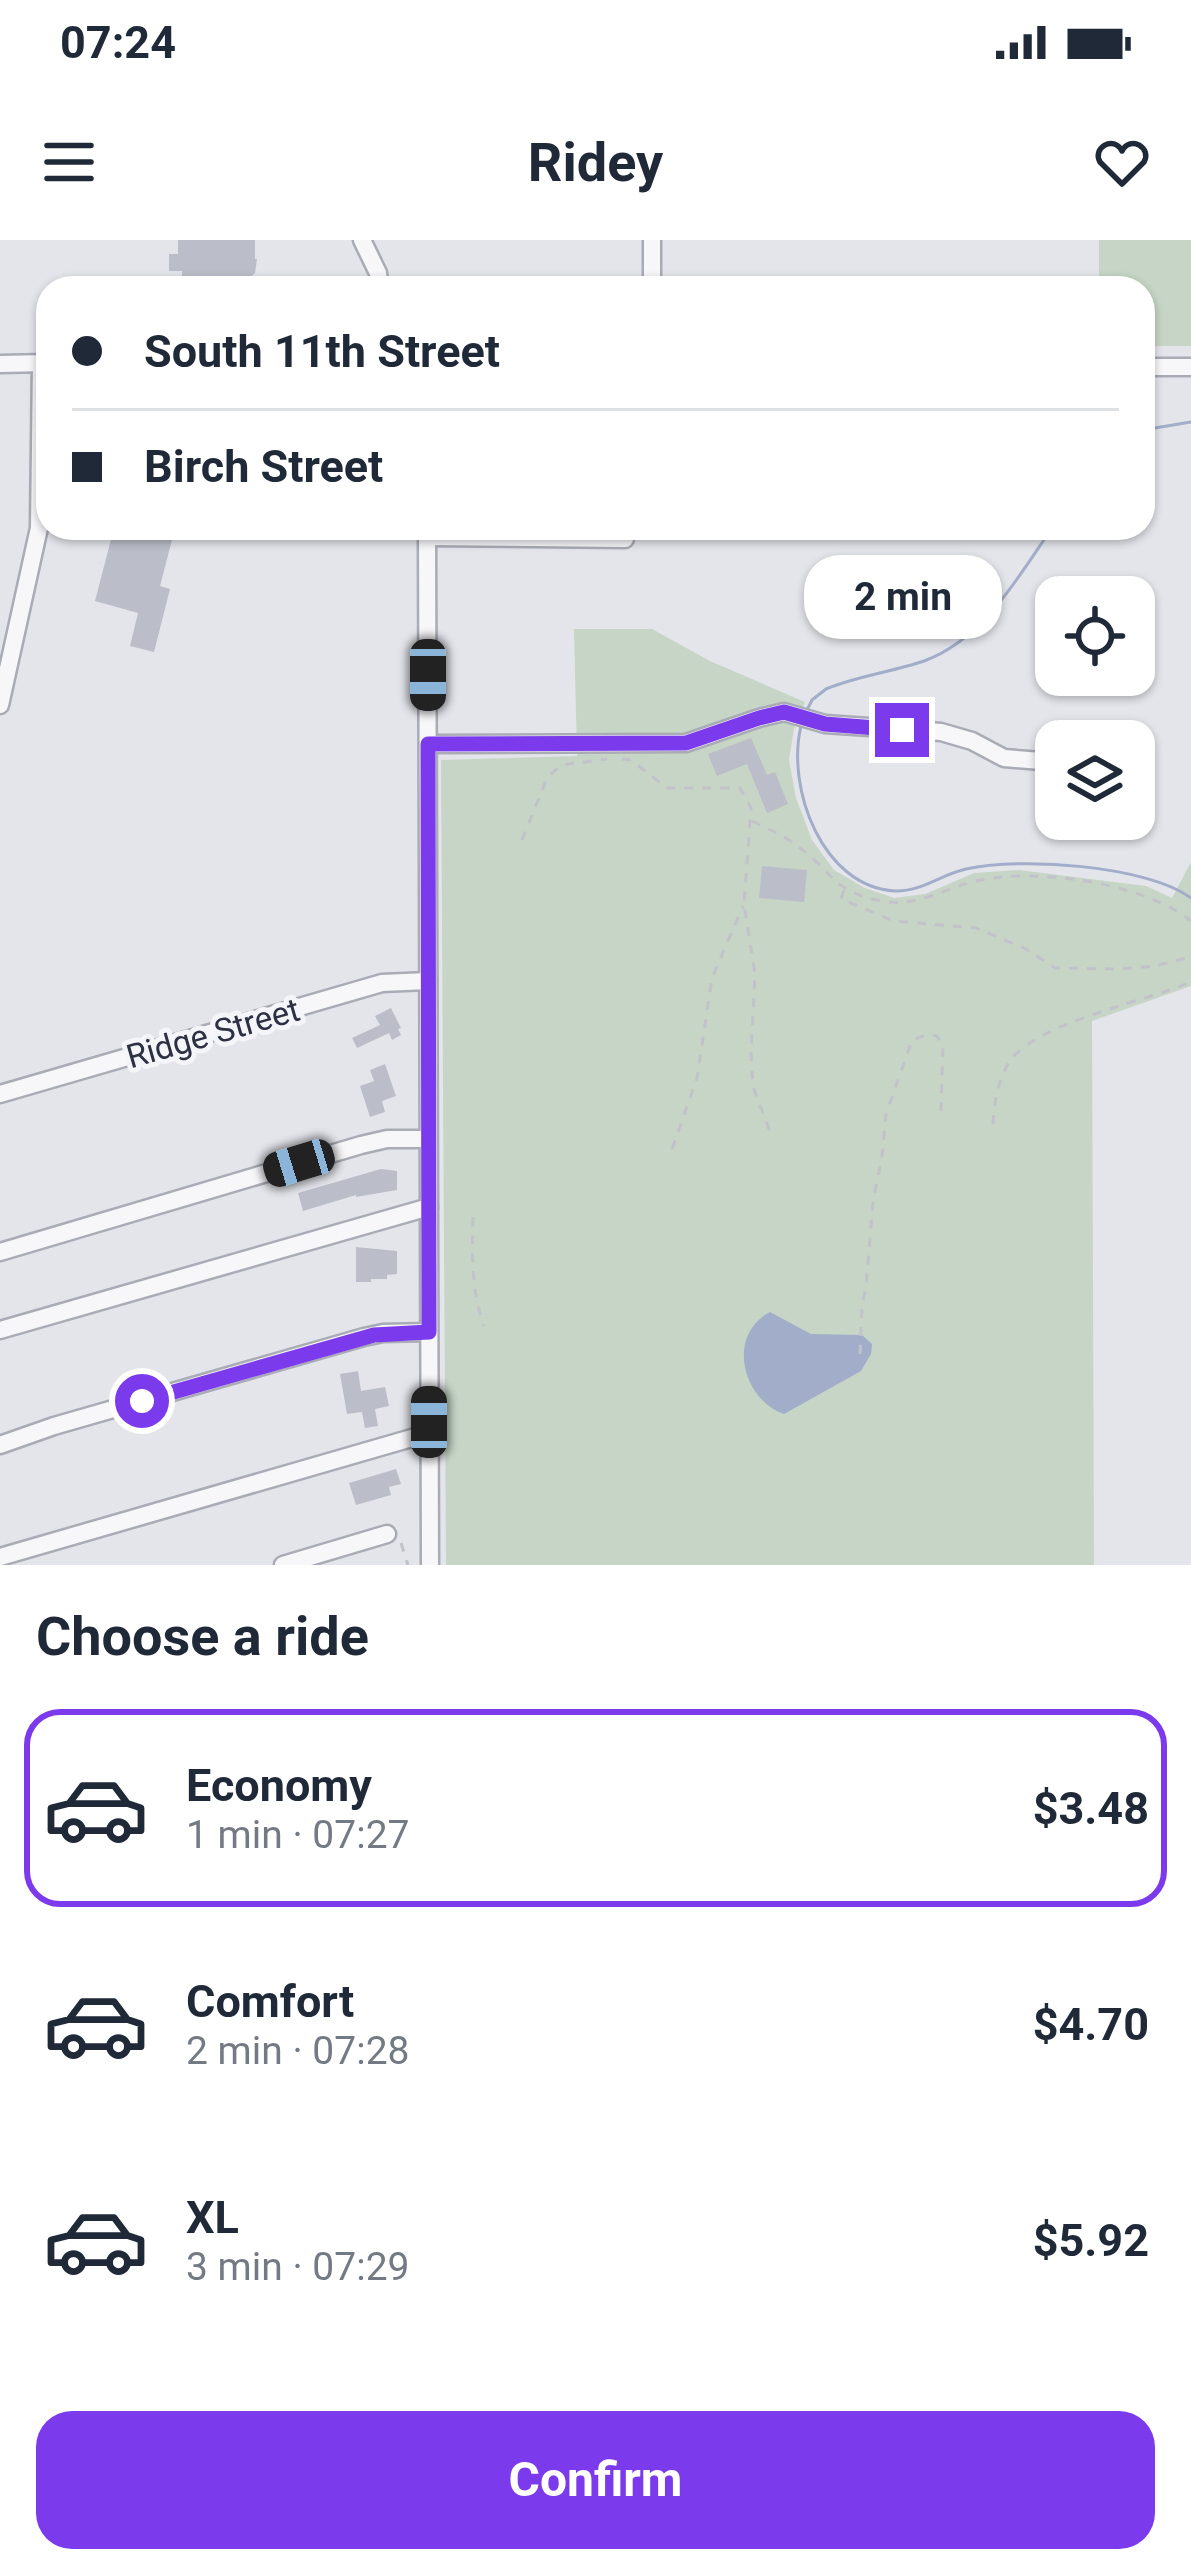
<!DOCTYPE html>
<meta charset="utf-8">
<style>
:root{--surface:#fff;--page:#f2f2f3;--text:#1f2937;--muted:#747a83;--line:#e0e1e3;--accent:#7c3aed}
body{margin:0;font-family:Roboto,sans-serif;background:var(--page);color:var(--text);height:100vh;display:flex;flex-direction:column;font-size:45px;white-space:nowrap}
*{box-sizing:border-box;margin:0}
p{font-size:39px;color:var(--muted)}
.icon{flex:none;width:66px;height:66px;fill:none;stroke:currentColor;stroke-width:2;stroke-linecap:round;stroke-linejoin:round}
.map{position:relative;height:1325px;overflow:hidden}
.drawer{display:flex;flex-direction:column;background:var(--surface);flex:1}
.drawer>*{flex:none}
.guide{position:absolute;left:36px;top:36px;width:1119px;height:264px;border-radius:36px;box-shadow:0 3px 9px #0004;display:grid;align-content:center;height:264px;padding:0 36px;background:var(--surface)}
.fabs{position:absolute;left:1035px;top:336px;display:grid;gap:24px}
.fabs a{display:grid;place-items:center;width:120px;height:120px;border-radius:24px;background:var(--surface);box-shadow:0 3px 9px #0004;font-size:60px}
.end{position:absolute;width:54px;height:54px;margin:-27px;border:15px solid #7c3aed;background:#fff;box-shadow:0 0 0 6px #fff}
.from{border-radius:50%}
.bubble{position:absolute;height:84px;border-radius:36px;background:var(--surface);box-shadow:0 3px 9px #0004;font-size:39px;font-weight:700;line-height:84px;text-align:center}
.car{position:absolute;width:36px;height:72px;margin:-36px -18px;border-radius:15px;box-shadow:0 0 9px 3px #0007;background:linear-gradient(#222 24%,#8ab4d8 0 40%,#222 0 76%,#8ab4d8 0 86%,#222 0)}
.guide b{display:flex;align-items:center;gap:42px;height:114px;font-size:45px}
.guide b+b{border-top:3px solid var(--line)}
.guide i{width:30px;height:30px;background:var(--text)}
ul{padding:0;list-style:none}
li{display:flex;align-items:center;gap:36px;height:198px;margin:0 24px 18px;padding:0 12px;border:6px solid transparent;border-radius:36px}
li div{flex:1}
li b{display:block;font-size:45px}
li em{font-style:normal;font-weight:700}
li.active{border-color:var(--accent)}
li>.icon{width:108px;height:108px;stroke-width:1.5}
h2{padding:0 36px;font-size:54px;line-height:144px}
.action{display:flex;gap:24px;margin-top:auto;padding:24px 36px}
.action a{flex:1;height:138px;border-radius:36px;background:var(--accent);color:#fff;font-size:48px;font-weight:700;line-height:138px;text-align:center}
.status{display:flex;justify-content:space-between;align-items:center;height:84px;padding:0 60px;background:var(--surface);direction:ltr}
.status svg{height:33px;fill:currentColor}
header{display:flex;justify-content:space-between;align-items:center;height:156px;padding:0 36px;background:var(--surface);font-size:54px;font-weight:700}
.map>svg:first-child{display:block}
</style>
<div class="status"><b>07:24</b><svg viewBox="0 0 49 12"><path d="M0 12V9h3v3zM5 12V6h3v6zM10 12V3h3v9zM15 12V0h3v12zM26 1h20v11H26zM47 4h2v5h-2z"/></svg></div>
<header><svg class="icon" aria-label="menu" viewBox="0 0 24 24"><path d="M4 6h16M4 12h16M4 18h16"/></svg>Ridey<svg class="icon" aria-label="heart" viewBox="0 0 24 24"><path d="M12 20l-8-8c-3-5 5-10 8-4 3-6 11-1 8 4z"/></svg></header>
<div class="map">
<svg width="1191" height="1325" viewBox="0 0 1191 1325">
<rect width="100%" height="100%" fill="#e4e5eb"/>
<!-- green -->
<g fill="#c6d5c5">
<polygon points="1099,0 1191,0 1191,106 1143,106 1143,48 1099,48"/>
<polygon points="574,389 652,389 710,421 805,462 794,489 789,520 796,558 812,600 834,630 865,648 894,658 925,654 974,633 1019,630 1146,646 1172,658 1191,622 1191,746 1092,781 1094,1325 446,1325 441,520 577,516"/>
</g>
<!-- water -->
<path fill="#a1adc9" d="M770 1072 811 1094 862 1095 872 1104 871 1114 861 1131 784 1174C742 1159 726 1095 770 1072Z"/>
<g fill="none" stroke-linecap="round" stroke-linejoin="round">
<!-- stream -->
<g stroke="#a1adc9" stroke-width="3">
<polyline points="1143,190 1191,182"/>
<path d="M807 470 812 460 826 449C857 436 892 432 924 421 984 399 1018 337 1052 288"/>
<path d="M801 486C786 548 822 647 895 651 921 652 942 634 966 629 1020 617 1146 625 1191 658"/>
</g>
</g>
<!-- building -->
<g fill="#bbbec8">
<polygon points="178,0 255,0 255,19 257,19 255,33 249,38 237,39 237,36 182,36 182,31 169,31 169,14 178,14"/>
<polygon points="114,288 125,288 172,300 160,346 170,349 154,412 130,406 138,373 95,361"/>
<polygon points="751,498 767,535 775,532 788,564 767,573 747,524 717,536 708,514"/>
<polygon points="762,626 807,630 804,662 759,658"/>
<polygon points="391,768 401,788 398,789 401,795 392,800 389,793 357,808 352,798 380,785 375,776"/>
<polygon points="385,824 396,856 382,861 385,872 370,877 360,846 374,841 370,830"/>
<polygon points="381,929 397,931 397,950 356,957 356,955 303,971 298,953"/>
<polygon points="356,1007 397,1011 397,1034 387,1035 387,1039 371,1039 371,1042 356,1042"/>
<polygon points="358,1131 361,1151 385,1147 389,1166 375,1169 378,1186 365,1188 362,1172 347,1174 340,1134"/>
<polygon points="396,1229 401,1244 389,1247 391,1255 356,1265 349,1243"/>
</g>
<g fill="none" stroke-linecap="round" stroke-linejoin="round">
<defs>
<g id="minor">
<polyline points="362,0 378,33 380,48"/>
<polyline points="652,48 652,0"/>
<polyline points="0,124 47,123"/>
<polyline points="1143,127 1191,127"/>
<polyline points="427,288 430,1325"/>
<polyline points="427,297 625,299"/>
<polyline points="0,465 39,288 41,123"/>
<polyline points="428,504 686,503 759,478 784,472 825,484 941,492 972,501 1004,518 1041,521"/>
<polyline points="0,854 382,743 428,741"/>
<polyline points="0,1012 361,905 387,899 428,899"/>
<polyline points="0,1090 429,967"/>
<polyline points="0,1205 54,1186 364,1097 383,1093 429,1092"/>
<polyline points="0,1317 429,1193"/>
<polyline points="283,1325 387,1294"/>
</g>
</defs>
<!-- minor casing -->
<use href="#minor" stroke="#a9abb5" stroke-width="21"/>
<!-- path -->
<g stroke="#c2c3ca" stroke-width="3" stroke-dasharray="9 9" stroke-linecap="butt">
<polyline points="622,519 631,520 667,548 740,548 751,568 744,664 755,734 751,813 753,847 772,897"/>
<path d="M752 581C769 589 785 596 800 608 835 634 833 652 882 661 918 668 946 647 980 640 1039 628 1144 643 1191 681"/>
<polyline points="522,600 547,538 561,525 607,519"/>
<polyline points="844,650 841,659 894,681 976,688 1026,709 1055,728 1118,729 1155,726 1191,717"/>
<path d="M993 884C994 863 998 839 1010 821 1036 783 1147 761 1191 742"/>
<polyline points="672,909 697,838 712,738 743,666"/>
<path d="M473 977C472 1016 471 1049 484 1086"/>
<polyline points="860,1114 862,1066 866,1046 873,962 882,916 886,874 912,800 926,795 937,796 943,806 941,872"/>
<polyline points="401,1303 408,1325"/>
</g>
<!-- minor -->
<use href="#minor" stroke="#f7f7fa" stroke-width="16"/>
</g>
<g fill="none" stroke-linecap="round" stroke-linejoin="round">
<!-- route -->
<polyline stroke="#7c3aed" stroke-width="15" points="142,1161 374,1095 429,1092 428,504 686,503 759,478 784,472 825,484 902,490"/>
</g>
<g text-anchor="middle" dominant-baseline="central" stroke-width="10" stroke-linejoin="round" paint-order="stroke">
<!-- street labels -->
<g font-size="33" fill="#2c3043" stroke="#f4f5f8">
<text transform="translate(213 793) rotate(-16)">Ridge Street</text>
</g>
</g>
</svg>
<div class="fabs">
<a><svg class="icon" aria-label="locate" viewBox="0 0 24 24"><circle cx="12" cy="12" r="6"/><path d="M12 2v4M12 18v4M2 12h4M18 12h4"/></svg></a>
<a><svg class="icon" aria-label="layers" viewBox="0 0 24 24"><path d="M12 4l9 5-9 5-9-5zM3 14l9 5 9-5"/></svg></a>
</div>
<i class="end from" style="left:142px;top:1161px"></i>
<i class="end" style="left:902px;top:490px"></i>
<div class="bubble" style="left:804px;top:315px;width:198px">2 min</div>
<i class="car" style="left:428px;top:435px;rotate:180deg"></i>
<i class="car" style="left:299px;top:923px;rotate:253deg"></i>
<i class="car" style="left:429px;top:1182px;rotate:0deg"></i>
<div class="guide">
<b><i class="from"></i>South 11th Street</b>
<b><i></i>Birch Street</b>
</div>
</div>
<section class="drawer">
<h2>Choose a ride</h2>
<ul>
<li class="active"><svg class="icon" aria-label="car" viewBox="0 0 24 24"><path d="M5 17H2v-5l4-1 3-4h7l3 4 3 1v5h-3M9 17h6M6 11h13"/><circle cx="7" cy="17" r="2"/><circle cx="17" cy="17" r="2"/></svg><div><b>Economy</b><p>1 min · 07:27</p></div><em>$3.48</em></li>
<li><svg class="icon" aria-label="car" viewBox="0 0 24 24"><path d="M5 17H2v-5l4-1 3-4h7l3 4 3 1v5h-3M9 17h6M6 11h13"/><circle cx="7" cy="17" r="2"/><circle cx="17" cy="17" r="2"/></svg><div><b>Comfort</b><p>2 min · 07:28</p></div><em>$4.70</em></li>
<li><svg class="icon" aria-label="car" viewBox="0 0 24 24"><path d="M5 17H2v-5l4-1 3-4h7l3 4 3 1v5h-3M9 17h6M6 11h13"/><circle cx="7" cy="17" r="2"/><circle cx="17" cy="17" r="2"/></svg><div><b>XL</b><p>3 min · 07:29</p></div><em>$5.92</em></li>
</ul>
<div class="action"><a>Confirm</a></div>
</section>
